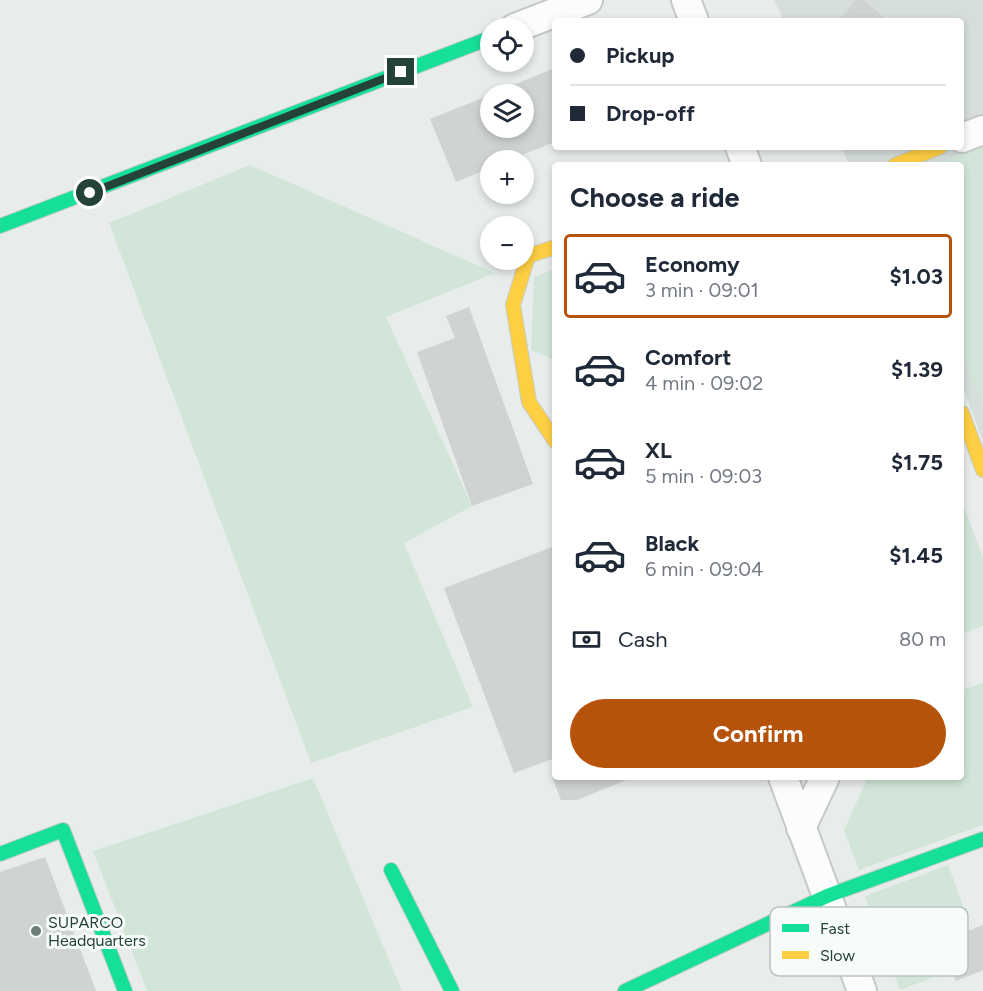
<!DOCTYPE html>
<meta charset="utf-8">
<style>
:root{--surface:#fff;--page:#f6f6f7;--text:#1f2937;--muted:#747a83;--line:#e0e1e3;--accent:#b45309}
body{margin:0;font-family:Figtree,sans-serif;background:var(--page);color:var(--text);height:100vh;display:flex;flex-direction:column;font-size:22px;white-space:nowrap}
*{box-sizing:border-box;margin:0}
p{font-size:20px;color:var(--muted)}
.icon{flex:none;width:33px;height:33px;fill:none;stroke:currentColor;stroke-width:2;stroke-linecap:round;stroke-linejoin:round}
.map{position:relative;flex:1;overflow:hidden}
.panel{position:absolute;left:552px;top:162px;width:412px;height:618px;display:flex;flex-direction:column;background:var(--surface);border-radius:6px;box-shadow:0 3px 9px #0003}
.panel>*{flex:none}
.banner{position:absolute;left:552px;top:18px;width:412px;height:132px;border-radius:6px;box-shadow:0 3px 9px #0003;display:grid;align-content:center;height:132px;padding:0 18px;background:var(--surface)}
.tools{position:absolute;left:480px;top:18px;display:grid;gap:12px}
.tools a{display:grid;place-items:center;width:54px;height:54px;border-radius:50%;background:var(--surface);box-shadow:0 3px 9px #0003;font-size:30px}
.end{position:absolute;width:27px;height:27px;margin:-14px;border:8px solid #24423a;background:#fff;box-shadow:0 0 0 3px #fff}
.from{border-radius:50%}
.banner b{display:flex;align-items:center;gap:21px;height:57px;font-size:22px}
.banner b+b{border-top:2px solid var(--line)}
.banner i{width:15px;height:15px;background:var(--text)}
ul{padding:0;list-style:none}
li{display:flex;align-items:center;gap:18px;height:84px;margin:0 12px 9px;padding:0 6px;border:3px solid transparent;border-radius:6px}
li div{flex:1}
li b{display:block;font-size:22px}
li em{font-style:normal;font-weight:700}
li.on{border-color:var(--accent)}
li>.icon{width:54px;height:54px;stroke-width:1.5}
h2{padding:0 18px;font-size:27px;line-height:72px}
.pay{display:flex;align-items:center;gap:15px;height:66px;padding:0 18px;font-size:22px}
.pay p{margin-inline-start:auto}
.button{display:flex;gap:12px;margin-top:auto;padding:12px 18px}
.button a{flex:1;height:69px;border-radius:36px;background:var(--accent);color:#fff;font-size:24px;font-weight:700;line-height:69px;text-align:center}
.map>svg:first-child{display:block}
</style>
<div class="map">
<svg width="983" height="991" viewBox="0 0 983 991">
<rect width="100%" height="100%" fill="#e8edeb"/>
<!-- built -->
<polygon fill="#d6dedb" points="774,0 983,0 983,441 962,385 962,165 850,165 841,147 962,147 962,21 784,21"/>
<!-- green -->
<g fill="#d1e6d8">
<polygon points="983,145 983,407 962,353 962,165 933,165"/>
<polygon points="250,165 495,273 386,317 472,506 404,543 473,707 311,763 109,223"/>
<polygon points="555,269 555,360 531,350 534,277"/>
<polygon points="962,501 983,558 983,626 962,634"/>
<polygon points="983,683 983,825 859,870 844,830 868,777 962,777 962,690"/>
<polygon points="313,778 402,991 147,991 93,851"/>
<polygon points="948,865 966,913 921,929 939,975 900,990 865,896"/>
</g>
<!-- building -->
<g fill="#cfd4d2">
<polygon points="856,0 864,0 888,21 838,21"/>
<polygon points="555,68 555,142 509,160 490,160 490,168 456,182 430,119 490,95 490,128 524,128 524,94 491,94"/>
<polygon points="469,307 533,484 472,506 417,352 455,338 446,316"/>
<polygon points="555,546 555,758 514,773 444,588"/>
<polygon points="552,777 631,777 631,778 577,800 561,800"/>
<polygon points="45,857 96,991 0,991 0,872"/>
<polygon points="983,925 983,970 956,981 940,942"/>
</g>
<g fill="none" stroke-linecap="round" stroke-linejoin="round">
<defs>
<g id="street">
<polyline points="686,0 694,21"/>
<polyline points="515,28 588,0"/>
<polyline points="962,138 983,130"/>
<polyline points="740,147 747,165"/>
<polyline points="783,777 862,991"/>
<polyline points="801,828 825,777"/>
</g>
<g id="fast">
<polyline points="0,226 490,38"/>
<polyline points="0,854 63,830 125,991"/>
<polyline points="391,870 452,991"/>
<polyline points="625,991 827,896 983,839"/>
</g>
<g id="slow">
<polyline points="895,165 940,147"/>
<polyline points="555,247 528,256 513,305 529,402 555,441"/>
<polyline points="962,413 983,470"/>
</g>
</defs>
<!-- street casing -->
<use href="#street" stroke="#c5cac8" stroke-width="32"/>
<!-- fast casing -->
<use href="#fast" stroke="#c3cbc8" stroke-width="16"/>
<!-- slow casing -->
<use href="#slow" stroke="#c3cbc8" stroke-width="16"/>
<!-- street -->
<use href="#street" stroke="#fcfcfc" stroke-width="28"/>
<!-- fast -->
<use href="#fast" stroke="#16e098" stroke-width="14"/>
<!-- slow -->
<use href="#slow" stroke="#ffcf43" stroke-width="14"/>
</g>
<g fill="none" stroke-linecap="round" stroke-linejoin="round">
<!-- route -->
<polyline stroke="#24423a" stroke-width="8" points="90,193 401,72"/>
</g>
<!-- markers -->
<circle fill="#697e78" stroke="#f7fbf9" stroke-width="2" cx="36" cy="931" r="6"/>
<g text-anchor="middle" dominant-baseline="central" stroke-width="6" stroke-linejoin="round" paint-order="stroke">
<!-- poi labels -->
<g font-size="16" fill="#24423a" stroke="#f7fbf9" text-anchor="start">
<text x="48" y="922">SUPARCO<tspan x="48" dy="18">Headquarters</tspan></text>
</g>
</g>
<!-- legend -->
<rect x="770" y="907" width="198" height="69" rx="9" fill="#f7fbf9" stroke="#b8c4c0" stroke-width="1.5"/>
<rect x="782" y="924" width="27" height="8" fill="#16e098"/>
<rect x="782" y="951" width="27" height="8" fill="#ffcf43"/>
<g font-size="16" fill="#24423a">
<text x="820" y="934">Fast</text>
<text x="820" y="961">Slow</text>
</g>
</svg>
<div class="tools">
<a><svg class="icon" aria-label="locate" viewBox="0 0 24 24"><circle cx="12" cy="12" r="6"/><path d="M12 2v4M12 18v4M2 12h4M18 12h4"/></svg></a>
<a><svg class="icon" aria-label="layers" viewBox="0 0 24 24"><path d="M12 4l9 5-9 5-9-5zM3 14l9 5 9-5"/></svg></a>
<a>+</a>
<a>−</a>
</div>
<i class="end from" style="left:90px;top:193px"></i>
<i class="end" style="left:401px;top:72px"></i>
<div class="banner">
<b><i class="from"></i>Pickup</b>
<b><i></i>Drop-off</b>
</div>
<section class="panel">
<h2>Choose a ride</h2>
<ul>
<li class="on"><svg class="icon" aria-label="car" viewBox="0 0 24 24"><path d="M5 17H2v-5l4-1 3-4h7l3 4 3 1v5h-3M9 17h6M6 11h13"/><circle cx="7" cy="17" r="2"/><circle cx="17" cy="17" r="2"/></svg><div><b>Economy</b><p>3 min · 09:01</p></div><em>$1.03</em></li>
<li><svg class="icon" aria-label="car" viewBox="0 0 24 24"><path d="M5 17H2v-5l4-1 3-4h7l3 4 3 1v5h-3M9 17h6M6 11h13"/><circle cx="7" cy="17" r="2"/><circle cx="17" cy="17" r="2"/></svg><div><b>Comfort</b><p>4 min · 09:02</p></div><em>$1.39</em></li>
<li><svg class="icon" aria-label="car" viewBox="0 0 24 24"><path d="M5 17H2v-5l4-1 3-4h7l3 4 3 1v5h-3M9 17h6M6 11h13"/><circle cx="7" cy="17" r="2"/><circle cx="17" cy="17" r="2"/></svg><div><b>XL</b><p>5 min · 09:03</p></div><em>$1.75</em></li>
<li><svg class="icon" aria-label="car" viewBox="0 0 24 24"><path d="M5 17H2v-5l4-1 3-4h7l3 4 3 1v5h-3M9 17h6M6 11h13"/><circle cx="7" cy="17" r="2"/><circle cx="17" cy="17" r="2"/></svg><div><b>Black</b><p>6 min · 09:04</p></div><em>$1.45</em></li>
</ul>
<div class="pay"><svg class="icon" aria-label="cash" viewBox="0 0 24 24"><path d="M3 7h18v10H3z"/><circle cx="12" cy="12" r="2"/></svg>Cash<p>80 m</p></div>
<div class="button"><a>Confirm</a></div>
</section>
</div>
